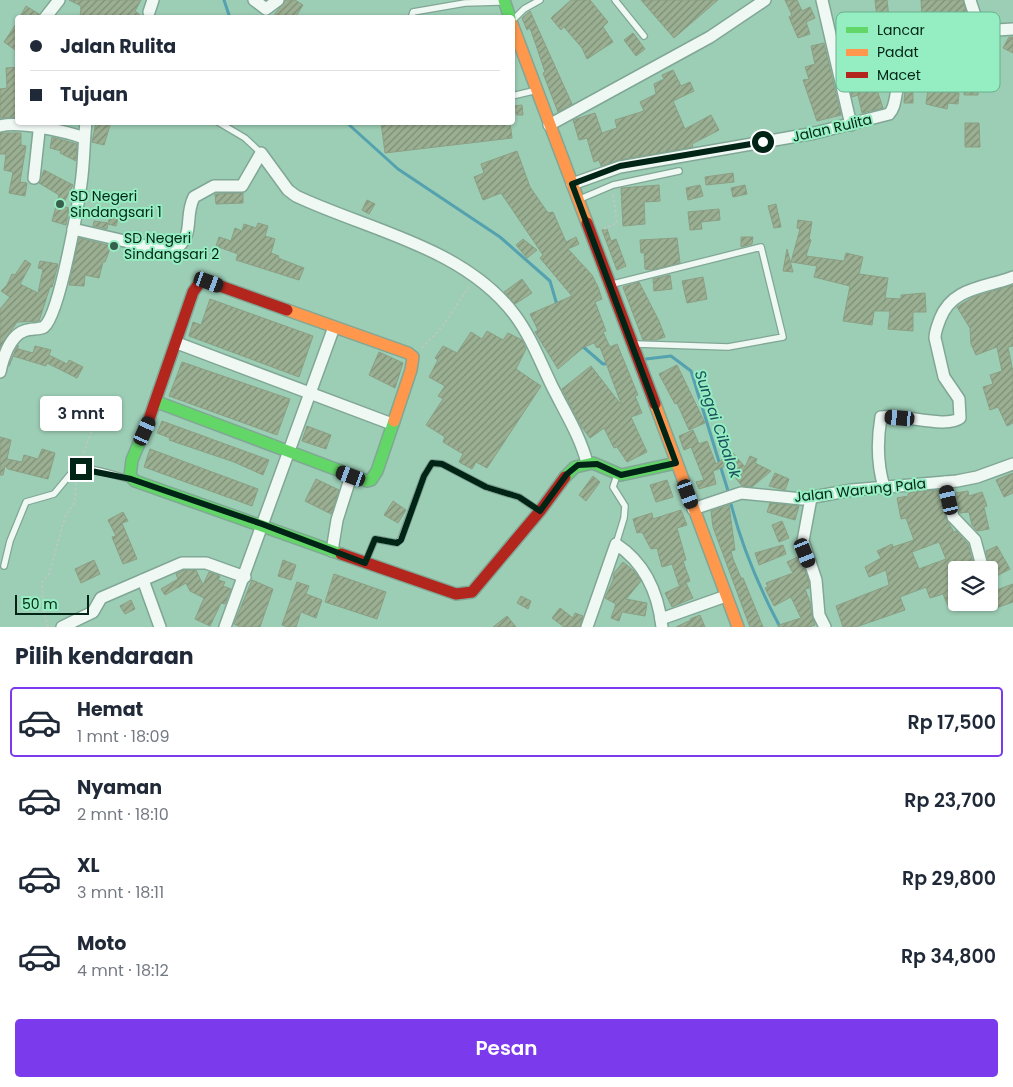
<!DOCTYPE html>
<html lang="id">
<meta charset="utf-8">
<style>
:root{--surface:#fff;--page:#f2f2f3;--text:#1f2937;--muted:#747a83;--line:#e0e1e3;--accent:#7c3aed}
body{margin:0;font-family:Poppins,sans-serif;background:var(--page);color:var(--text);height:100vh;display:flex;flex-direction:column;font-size:19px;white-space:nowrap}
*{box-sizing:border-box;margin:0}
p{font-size:16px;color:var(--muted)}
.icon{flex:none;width:28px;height:28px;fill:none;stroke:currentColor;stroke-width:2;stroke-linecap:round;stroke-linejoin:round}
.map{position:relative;height:627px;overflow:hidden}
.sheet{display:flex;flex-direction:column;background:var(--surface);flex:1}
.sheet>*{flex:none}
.hud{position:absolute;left:15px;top:15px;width:500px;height:110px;border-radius:5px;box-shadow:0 1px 4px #0004;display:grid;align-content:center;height:110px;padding:0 15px;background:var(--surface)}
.tools{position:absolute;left:948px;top:561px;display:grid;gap:10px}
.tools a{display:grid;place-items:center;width:50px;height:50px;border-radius:5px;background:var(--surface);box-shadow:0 1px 4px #0004;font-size:25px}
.scale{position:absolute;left:15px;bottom:12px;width:74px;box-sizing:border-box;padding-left:5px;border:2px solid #002415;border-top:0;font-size:14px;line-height:18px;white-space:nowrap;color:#002415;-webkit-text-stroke:4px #95eec2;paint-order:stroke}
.end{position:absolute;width:22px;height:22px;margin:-11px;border:6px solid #002415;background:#fff;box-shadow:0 0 0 2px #fff}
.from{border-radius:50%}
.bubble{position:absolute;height:35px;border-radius:5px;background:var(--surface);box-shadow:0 1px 4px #0004;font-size:16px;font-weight:600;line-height:35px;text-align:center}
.car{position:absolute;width:15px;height:30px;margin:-15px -8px;border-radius:6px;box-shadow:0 0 4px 1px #0007;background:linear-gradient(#222 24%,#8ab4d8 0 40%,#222 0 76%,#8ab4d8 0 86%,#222 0)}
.hud b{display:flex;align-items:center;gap:18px;height:48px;font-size:19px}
.hud b+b{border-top:1px solid var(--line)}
.hud i{width:12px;height:12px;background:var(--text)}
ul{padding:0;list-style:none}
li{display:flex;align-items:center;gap:15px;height:70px;margin:0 10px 8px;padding:0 5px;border:2px solid transparent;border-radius:5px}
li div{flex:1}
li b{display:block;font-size:19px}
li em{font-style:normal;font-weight:600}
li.selected{border-color:var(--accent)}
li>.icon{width:45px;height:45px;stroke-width:1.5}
h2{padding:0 15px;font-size:22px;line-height:60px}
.action{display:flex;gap:10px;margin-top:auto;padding:10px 15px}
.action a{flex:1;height:58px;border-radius:5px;background:var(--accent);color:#fff;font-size:20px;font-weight:600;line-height:58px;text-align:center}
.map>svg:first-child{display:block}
</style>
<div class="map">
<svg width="1013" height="627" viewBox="0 0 1013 627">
<defs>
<pattern id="building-hatch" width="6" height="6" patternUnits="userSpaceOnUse" patternTransform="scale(1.25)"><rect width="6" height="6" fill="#9baf92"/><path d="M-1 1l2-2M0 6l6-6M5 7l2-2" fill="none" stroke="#7c8e76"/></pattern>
</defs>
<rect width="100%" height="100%" fill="#9ccdb5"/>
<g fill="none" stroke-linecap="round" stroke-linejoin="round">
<!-- stream -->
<g stroke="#54a2af" stroke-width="3">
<polyline points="224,0 230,18"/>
<polyline points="346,122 398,169 500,237 550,281 557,305"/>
<polyline points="581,345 603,364 610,363"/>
<polyline points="646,359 671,356 691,371 729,494"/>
<path d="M730 500C741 545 759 587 780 627"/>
</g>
</g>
<!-- building -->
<g fill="url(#building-hatch)" stroke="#8b9f84" fill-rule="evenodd">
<polygon points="69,0 141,0 135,11 144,18 80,18 81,6"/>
<polygon points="285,0 295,0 303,5 295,18 272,18"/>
<polygon points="571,0 590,0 608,22 603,27 613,42 587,59 582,48 564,27 561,30 551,18"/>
<polygon points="641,0 718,0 674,38"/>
<polygon points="785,0 797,0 802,11 810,7 815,18 806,22 810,34 798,38 789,17 792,15"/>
<polygon points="875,0 887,0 889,18 921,15 922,34 934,35 947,33 945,15 922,17 921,0 963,0 972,31 973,50 952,55 933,53 932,58 916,63 903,63 904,49 884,49 882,34 860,38 868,64 852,69 846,51 849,50 844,26 877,19"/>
<polygon points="26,6 39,14 38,18 25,18 21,15"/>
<polygon points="530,11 572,104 558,112 543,73 545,72 536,45 530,28 527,30 522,18"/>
<polygon points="18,21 18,52 4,42"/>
<polygon points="633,33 645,49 636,56 624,40"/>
<polygon points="1009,37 1013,37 1013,53 1003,48"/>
<polygon points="824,43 841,115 817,121 803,80 809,79 805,67 815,64 811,46"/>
<polygon points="18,67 18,117 0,118 0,89 7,88 6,68"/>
<polygon points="673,70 681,86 690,82 694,91 673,101 685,129 711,115 719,130 692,144 693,147 619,160 601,166 599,160 594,162 587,138 579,140 573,120 595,113 602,133 617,128 615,120 644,111 640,102 656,94 654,84 664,79 662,75"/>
<polygon points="941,71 938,91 959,93 958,104 948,103 947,109 926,104 930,74"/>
<polygon points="966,72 978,73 978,95 964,95"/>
<polygon points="874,81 883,108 862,113 858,95 852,97 850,87"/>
<polygon points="913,88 913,103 904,103 905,89"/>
<polygon points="522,105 523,115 517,115 512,106"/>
<polygon points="96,122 111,122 104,145 92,142"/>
<polygon points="381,122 510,122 512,138 385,153"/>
<polygon points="965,123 979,123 980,147 965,147"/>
<polygon points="0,133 21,133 21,145 26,146 20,182 27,183 25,196 9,193 13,172 4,170 6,154 0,154"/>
<polygon points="52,137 77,144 76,161 60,153 61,151 50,148"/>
<polygon points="517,151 530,187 548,213 553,212 566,242 576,237 579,244 568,249 592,275 598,287 602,299 595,302 606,331 603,332 610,347 617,344 638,395 635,396 642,413 631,417 647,452 627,462 617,447 614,448 604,428 590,438 581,426 562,389 591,366 622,406 600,347 597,348 594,343 584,347 558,369 535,332 538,330 530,314 572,296 540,258 543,255 501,193 483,200 474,177 484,173 481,164"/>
<polygon points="44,170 73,185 62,206 69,208 66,225 52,221 59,195 39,183"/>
<polygon points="733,173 734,182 706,185 705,177"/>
<polygon points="659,185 660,201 644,202 645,224 623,226 621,188"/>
<polygon points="700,185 703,196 688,200 686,188"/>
<polygon points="745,185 747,194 733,197 731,188"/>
<polygon points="243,193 243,203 216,204 215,194"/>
<polygon points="367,200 375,204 369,214 362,210"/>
<polygon points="776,204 781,227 774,228 768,206"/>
<polygon points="719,209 720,220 701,222 702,229 690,230 688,212"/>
<polygon points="111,213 119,215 116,226 108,224"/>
<polygon points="798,220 812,222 809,239 811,240 806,256 844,261 846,253 863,257 859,274 888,278 885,298 901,299 901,295 925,293 926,312 913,312 913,331 888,329 890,311 874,311 872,325 843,321 850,286 814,277 817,266 791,262 800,229 797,228"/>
<polygon points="94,221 108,223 107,229 93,226"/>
<polygon points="258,223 268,226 265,236 275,239 271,253 279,256 278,258 304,268 299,280 236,260 238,254 216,246 219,237 231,241 235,228 242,231 244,224 256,228"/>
<polygon points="607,229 611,241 616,239 626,266 617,270 602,230"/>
<polygon points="741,237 753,237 752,244 741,247"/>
<polygon points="79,238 111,246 105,262 103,262 99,278 85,275 84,286 69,285"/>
<polygon points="677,238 680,263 651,270 645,269 644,252 641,253 640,240"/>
<polygon points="523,239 537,250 527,258 516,245"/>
<polygon points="787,249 793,272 783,271"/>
<polygon points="25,260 31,264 20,284 38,293 43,269 38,268 40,261 58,264 52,287 50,287 39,321 17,322 0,347 0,309 10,297 1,291 7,285 12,274 15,275"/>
<polygon points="670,275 672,289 654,291 653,279"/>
<polygon points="703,277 707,299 687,303 682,281"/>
<polygon points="522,279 532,293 515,304 504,292"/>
<polygon points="639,282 659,321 665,337 656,340 643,340 623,287"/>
<polygon points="1013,285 1013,346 1008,347 1013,372 1013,423 1007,426 998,407 990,410 983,387 993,384 990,375 1002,371 997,347 976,355 971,344 970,328 957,307 973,297"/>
<polygon points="210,299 313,336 299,377 189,336 193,322 201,325"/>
<polygon points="487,331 503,340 508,333 522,340 526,349 516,369 541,386 487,468 476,462 472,469 459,462 463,454 443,442 445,437 426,425 443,399 438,396 445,386 429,377 438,360 435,358 443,346 457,353 471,332 482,339"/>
<polygon points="18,345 18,349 33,353 35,346 51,350 49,355 67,364 69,360 83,367 77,378 47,363 46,366 13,356 9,366 15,351"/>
<polygon points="379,352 403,363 395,388 369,375"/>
<polygon points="182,362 290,399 277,435 169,396"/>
<polygon points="677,365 705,423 689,430 677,403 675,404 659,374"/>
<polygon points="162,421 269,460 263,475 234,462 169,440 170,438 157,433"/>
<polygon points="307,426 331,435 326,449 302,441"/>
<polygon points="693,430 699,444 707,441 716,464 732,452 745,467 750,456 757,459 755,463 771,471 752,487 742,486 726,466 713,471 716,484 699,489 696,482 704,480 691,447 684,450 679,436"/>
<polygon points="0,437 11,440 7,459 22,462 24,455 38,459 42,449 55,453 48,479 8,469 5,466 3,475 0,475"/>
<polygon points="150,449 258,489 252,506 144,467"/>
<polygon points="775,473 789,479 785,490 769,486"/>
<polygon points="1013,473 1013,493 1004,497 996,480"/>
<polygon points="593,476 600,482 586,501 579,495"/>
<polygon points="316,479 339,490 331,514 305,501"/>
<polygon points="667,480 673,497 656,502 650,485"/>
<path d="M939 490 946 519 954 532 956 531 968 544 975 570H956V605L949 608 943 594 930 598 926 587 900 597 905 610 856 627H843L836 606 889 585 886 570 869 577 865 567 881 558 877 551 892 544 893 547 914 540 906 518 901 519 897 498 908 496V494L911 492ZM939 542 946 559 919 569 912 552Z"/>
<polygon points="968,491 969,496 982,492 987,506 984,507 989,529 977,531 972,525 969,512 960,513 955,493"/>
<polygon points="393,501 406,510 398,523 384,515"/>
<polygon points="770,503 799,506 795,520 767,512"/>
<polygon points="729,505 735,550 731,551 733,559 741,578 743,578 763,627 750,627 713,527 711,511"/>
<polygon points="681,510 687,525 677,528 686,560 683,561 690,581 679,585 672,564 662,567 657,548 651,549 642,532 637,533 633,519 652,513 653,519"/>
<polygon points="123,512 128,521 122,523 137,559 123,564 112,537 116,536 108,520"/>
<polygon points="782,521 789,538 779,542 772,525"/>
<polygon points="783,545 786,554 759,565 755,553"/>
<polygon points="997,546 1010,569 989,580 990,569 986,551"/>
<polygon points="800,556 809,582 809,588 805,589 810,602 812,616 815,625 809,627 779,627 779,625 801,618 791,597 774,606 765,588 768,587 766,583 793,573 787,562"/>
<polygon points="94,560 100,574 81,583 75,569"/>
<polygon points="283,560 296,565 291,580 278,576"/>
<polygon points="623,562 634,571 641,581 626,599 647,603 645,616 622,612 619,621 611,618 616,604 605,598 613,580 614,573"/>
<polygon points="184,570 196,570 203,585 209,572 220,576 218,580 225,582 223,586 231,589 225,604 221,603 210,626 195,619 204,598 190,591 186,583 165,595 161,589 178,579 176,574"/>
<polygon points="334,574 386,592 377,619 325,602"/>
<polygon points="252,580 273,589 260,627 240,627 234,624"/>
<polygon points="297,582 309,586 306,594 322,600 316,618 301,612 296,627 288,627 282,625"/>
<polygon points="686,583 693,598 672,607 665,593"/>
<polygon points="1013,584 1013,602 996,608 991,592"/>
<polygon points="521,596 531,601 528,609 517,603"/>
<polygon points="131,600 135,609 125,614 120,606"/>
<polygon points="560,608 573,618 575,613 583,616 580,627 564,627 552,618"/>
<polygon points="700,615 705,627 676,627 691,620 690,619"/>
<polygon points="507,616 516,627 493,627"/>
</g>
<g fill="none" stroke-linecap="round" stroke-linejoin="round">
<defs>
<g id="lane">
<polyline points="615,0 644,36"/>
<polyline points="411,18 413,12 465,3 500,2"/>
<polyline points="514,19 524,9 540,0"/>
<polyline points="512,96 533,91"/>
<polyline points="218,122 245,138 261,153"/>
<polyline points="580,199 613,185 679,171"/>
<polyline points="613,284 761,247 783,337 728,347 636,344"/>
<polyline points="616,544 624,518 625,506 613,487 617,475"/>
<polyline points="366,561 375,539 397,543 401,539 424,476 432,463 442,464 486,487 519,497 538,510"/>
<path d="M4 566 10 541 26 502 54 494 73 471C91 465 112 475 129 479"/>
</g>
<g id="street">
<polyline points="254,0 266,9 278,0"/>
<polyline points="822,0 851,125"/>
<polyline points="149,12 153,0"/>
<polyline points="45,18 59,0"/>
<polyline points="980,31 1013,29"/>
<polyline points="549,125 710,37 765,0"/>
<path d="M0 126C19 121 65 131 84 138"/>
<polyline points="34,178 40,122"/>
<path d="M572 184 620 167 815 133 889 114C899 104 892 85 906 76 917 70 930 65 943 63 954 61 972 63 980 55 987 40 974 15 970 0"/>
<path d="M73 229 172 252C197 235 183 219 194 197L214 186H242L261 153 288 190 296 196C368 230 463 247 514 314 530 335 540 361 551 384 564 411 580 435 587 463"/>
<polyline points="177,343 392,424"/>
<path d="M0 372C3 358 10 336 24 331 31 328 38 330 44 327 60 314 79 201 82 176 84 158 84 140 86 122"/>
<polyline points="945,482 953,517 975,540 983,570"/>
<path d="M884 487C877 464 877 441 881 417 900 413 946 429 960 418L959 399 944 377 935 338C935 331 938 325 940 319 952 287 985 288 1013 277"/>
<polyline points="811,498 803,541 816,580 819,615 825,627"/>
<polyline points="693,509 741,493 802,499 852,490 957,481 977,477 1013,464"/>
<polyline points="332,551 337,520 351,476"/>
<polyline points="143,580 160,627"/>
<polyline points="661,619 726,596"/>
<polyline points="62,627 93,612 101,598 182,563 206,563 245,577"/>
<polyline points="225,627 334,327"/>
<path d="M587 627 616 544C645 563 658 592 662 627"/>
</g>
<g id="fast">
<polyline points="504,0 510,18"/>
<polyline points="157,402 367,481 371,480 377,471 394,421"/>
<polyline points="148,422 132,460 130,476 135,481 341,554"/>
<polyline points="565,477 575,467 593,463 621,475 676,463"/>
</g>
<g id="slow">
<polyline points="512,24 587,223"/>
<polyline points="287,310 408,353 413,357 411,370 394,421"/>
<polyline points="655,404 738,627"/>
</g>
<g id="jam">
<polyline points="587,223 655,404"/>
<polyline points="148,422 193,292 200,282 209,282 287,310"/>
<polyline points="341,554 456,594 472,592 540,511 565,477"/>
</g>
</defs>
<!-- lane casing -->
<use href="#lane" stroke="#80a795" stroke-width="8"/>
<!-- street casing -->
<use href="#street" stroke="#80a795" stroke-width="14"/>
<!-- fast casing -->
<use href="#fast" stroke="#80a795" stroke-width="14"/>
<!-- slow casing -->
<use href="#slow" stroke="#80a795" stroke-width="14"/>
<!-- jam casing -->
<use href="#jam" stroke="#80a795" stroke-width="14"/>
<!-- path -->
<g stroke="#b9c9c1" stroke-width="2" stroke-dasharray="2.5 2.5" stroke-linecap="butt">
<polyline points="604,229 617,223 613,193"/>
<polyline points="422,348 442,327 469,287"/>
<polyline points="80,462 105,396"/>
<polyline points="48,627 43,607 42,582 49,574 65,517 75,502 76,479"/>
</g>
<!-- lane -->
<use href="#lane" stroke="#f0f8f4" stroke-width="5.5"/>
<!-- street -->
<use href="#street" stroke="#f0f8f4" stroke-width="11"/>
<!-- fast -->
<use href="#fast" stroke="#63d668" stroke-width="11"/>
<!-- slow -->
<use href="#slow" stroke="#ff974d" stroke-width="11"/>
<!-- jam -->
<use href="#jam" stroke="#b3261e" stroke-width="11"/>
</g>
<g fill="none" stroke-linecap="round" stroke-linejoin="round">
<!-- route -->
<polyline stroke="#002415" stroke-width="6" points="81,469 131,479 262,524 365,563 375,539 397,543 401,540 424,476 432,463 442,464 486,487 519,497 540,511 567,474 578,465 597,464 621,475 676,463 572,184 620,166 763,142"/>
</g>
<!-- markers -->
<g fill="#375f4d" stroke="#95eec2" stroke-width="2">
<circle cx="60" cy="204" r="5"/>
<circle cx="114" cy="246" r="5"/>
</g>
<g text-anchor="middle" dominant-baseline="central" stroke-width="4" stroke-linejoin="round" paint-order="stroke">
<!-- street labels -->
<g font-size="14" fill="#002415" stroke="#95eec2">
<text transform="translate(832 128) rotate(-13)">Jalan Rulita</text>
<text transform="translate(860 490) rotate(-6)">Jalan Warung Pala</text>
</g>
<!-- poi labels -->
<g font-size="14" fill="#002415" stroke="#95eec2" text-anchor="start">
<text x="70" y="196">SD Negeri<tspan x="70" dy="16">Sindangsari 1</tspan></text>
<text x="124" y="238">SD Negeri<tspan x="124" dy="16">Sindangsari 2</tspan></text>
</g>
<!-- water labels -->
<g font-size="15" font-style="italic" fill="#1c4e5e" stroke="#95eec2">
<text transform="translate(718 424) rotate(71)">Sungai Cibalok</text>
</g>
</g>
<!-- legend -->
<rect x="836" y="12" width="164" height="80" rx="8" fill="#95eec2" stroke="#68b18e" stroke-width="1"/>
<rect x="846" y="27" width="22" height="6" fill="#63d668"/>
<rect x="846" y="49" width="22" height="7" fill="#ff974d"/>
<rect x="846" y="72" width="22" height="6" fill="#b3261e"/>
<g font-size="14" fill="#002415">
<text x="877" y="35">Lancar</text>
<text x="877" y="57">Padat</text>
<text x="877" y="80">Macet</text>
</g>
</svg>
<div class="tools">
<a><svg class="icon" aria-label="layers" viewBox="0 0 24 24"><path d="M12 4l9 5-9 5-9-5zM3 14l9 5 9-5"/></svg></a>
</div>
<div class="scale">50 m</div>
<i class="end from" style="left:763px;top:142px"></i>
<i class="end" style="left:81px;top:469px"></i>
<div class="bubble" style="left:40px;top:396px;width:82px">3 mnt</div>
<i class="car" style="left:209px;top:282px;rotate:110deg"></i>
<i class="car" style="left:900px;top:418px;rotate:275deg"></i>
<i class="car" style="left:145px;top:431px;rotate:24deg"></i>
<i class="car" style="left:351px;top:476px;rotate:290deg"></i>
<i class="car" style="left:688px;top:494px;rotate:160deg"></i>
<i class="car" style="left:949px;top:500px;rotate:347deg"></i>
<i class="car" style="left:805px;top:553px;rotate:158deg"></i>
<div class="hud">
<b><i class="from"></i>Jalan Rulita</b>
<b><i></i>Tujuan</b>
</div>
</div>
<section class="sheet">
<h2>Pilih kendaraan</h2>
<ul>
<li class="selected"><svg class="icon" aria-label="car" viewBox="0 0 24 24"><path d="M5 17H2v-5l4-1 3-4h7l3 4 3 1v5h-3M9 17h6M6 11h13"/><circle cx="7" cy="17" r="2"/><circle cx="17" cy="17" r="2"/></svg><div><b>Hemat</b><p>1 mnt · 18:09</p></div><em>Rp 17,500</em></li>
<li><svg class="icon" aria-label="car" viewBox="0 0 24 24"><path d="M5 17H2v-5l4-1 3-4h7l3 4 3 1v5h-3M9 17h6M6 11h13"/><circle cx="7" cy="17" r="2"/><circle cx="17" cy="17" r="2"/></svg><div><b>Nyaman</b><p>2 mnt · 18:10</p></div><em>Rp 23,700</em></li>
<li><svg class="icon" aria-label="car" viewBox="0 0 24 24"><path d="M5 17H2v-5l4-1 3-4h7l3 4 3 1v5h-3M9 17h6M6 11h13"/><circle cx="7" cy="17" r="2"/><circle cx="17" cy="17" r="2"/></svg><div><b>XL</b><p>3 mnt · 18:11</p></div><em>Rp 29,800</em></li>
<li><svg class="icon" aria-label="car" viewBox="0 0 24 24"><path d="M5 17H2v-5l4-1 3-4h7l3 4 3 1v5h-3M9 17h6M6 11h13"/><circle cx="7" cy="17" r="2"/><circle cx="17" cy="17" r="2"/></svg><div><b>Moto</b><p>4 mnt · 18:12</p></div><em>Rp 34,800</em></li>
</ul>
<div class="action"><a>Pesan</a></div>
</section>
